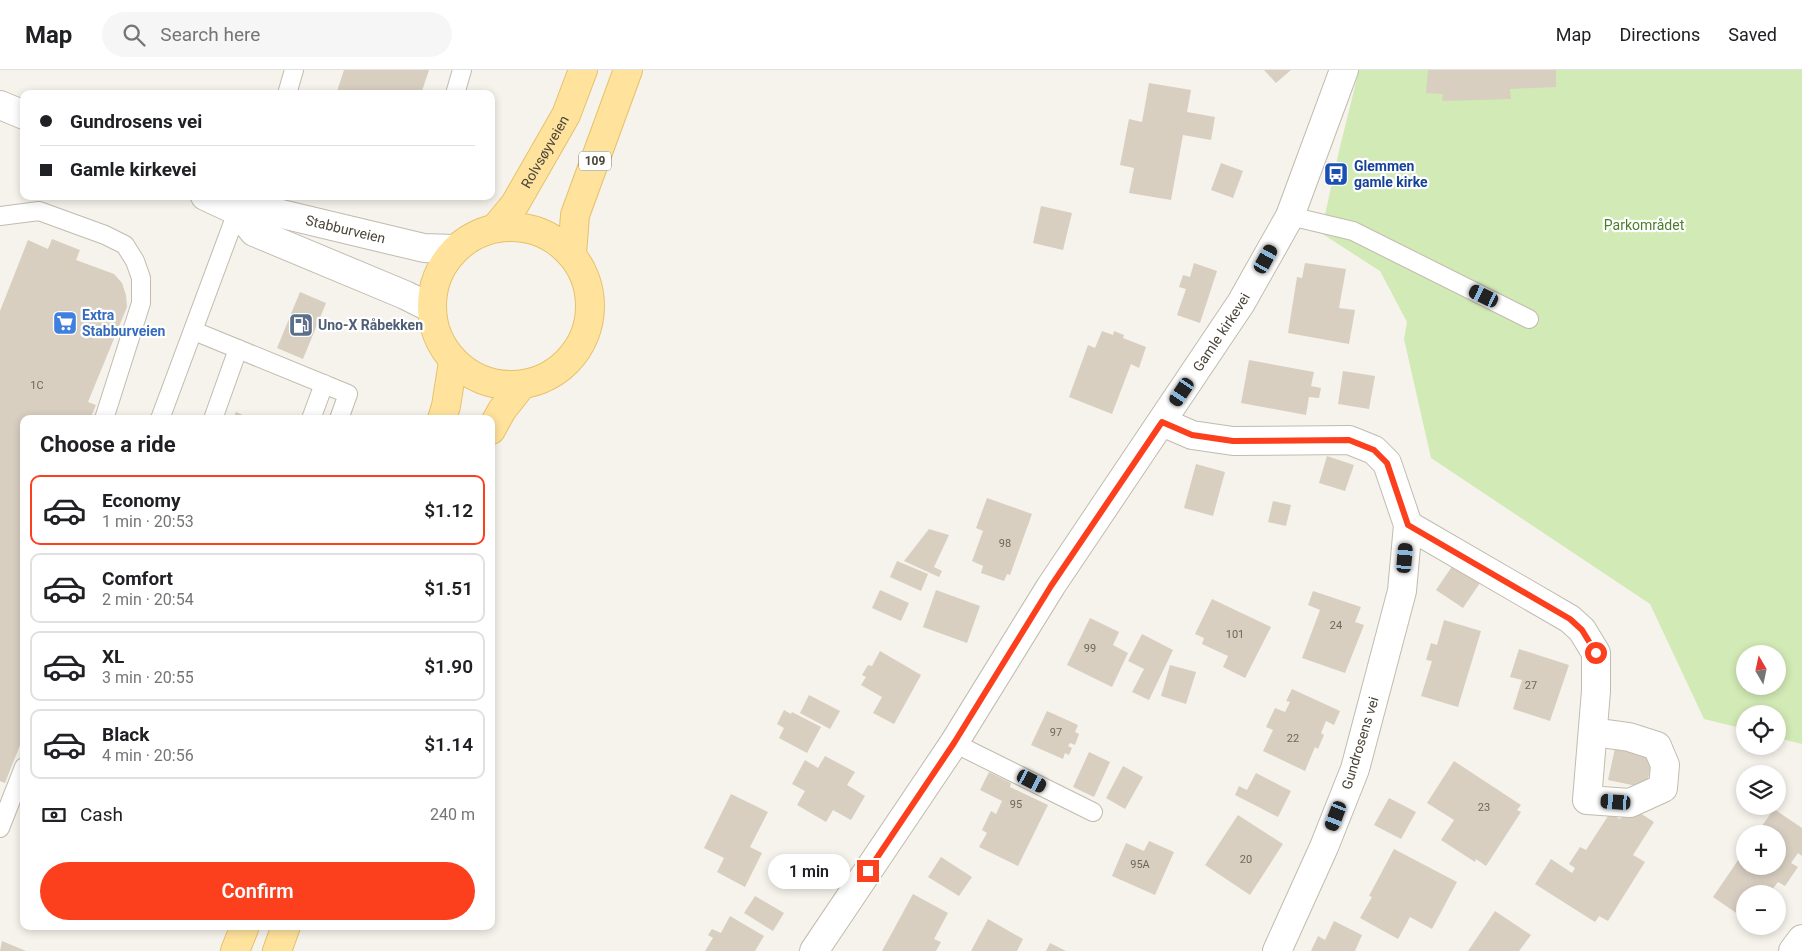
<!DOCTYPE html>
<meta charset="utf-8">
<style>
:root{--surface:#fff;--page:#f6f6f6;--text:#202124;--muted:#757577;--line:#e0e0e0;--accent:#fc3f1d}
body{margin:0;font-family:Roboto,sans-serif;background:var(--page);color:var(--text);height:100vh;display:flex;flex-direction:column;font-size:19px;white-space:nowrap}
*{box-sizing:border-box;margin:0}
p{font-size:16px;color:var(--muted)}
.icon{flex:none;width:28px;height:28px;fill:none;stroke:currentColor;stroke-width:2;stroke-linecap:round;stroke-linejoin:round}
.map{position:relative;flex:1;overflow:hidden}
.sheet{position:absolute;left:20px;top:345px;width:475px;height:515px;display:flex;flex-direction:column;background:var(--surface);border-radius:10px;box-shadow:0 2px 8px #0003}
.sheet>*{flex:none}
.hud{position:absolute;left:20px;top:20px;width:475px;height:110px;border-radius:10px;box-shadow:0 2px 8px #0003;display:grid;align-content:center;height:110px;padding:0 20px;background:var(--surface)}
.needle{width:32px;rotate:351deg}
.fabs{position:absolute;left:1736px;top:575px;display:grid;gap:10px}
.fabs a{display:grid;place-items:center;width:50px;height:50px;border-radius:50%;background:var(--surface);box-shadow:0 2px 8px #0003;font-size:25px}
.end{position:absolute;width:22px;height:22px;margin:-11px;border:6px solid #fc3f1d;background:#fff;box-shadow:0 0 0 2px #fff}
.from{border-radius:50%}
.bubble{position:absolute;height:35px;border-radius:18px;background:var(--surface);box-shadow:0 2px 8px #0003;font-size:16px;font-weight:600;line-height:35px;text-align:center}
.car{position:absolute;width:15px;height:30px;margin:-15px -8px;border-radius:6px;box-shadow:0 0 4px 1px #0007;background:linear-gradient(#222 24%,#8ab4d8 0 40%,#222 0 76%,#8ab4d8 0 86%,#222 0)}
.hud b{display:flex;align-items:center;gap:18px;height:48px;font-size:19px}
.hud b+b{border-top:1px solid var(--line)}
.hud i{width:12px;height:12px;background:var(--text)}
ul{padding:0;list-style:none}
li{display:flex;align-items:center;gap:15px;height:70px;margin:0 10px 8px;padding:0 10px;border:2px solid var(--line);border-radius:10px}
li div{flex:1}
li b{display:block;font-size:19px}
li em{font-style:normal;font-weight:600}
li.current{border-color:var(--accent)}
li>.icon{width:45px;height:45px;stroke-width:1.5}
h2{padding:0 20px;font-size:22px;line-height:60px}
.pay{display:flex;align-items:center;gap:12px;height:55px;padding:0 20px;font-size:19px}
.pay p{margin-inline-start:auto}
.button{display:flex;gap:10px;margin-top:auto;padding:10px 20px}
.button a{flex:1;height:58px;border-radius:30px;background:var(--accent);color:#fff;font-size:20px;font-weight:600;line-height:58px;text-align:center}
header{display:flex;align-items:center;gap:30px;box-sizing:border-box;height:70px;padding:0 25px;background:var(--surface);border-bottom:1px solid var(--line)}
header strong{font-size:24px}
nav{display:flex;gap:28px;margin-inline-start:auto;font-size:18px}
.search{width:350px;height:45px;background:var(--page);display:flex;align-items:center;gap:12px;box-sizing:border-box;padding:0 18px;border-radius:28px;color:var(--muted);font-size:19px}
.map>svg:first-child{display:block}
</style>
<header>
<strong>Map</strong>
<div class="search"><svg class="icon" aria-label="search" viewBox="0 0 24 24"><circle cx="10" cy="10" r="6"/><path d="M15 15l6 6"/></svg>Search here</div>
<nav><a>Map</a><a>Directions</a><a>Saved</a></nav>
</header>
<div class="map">
<svg width="1802" height="881" viewBox="0 0 1802 881">
<rect width="100%" height="100%" fill="#f6f3ec"/>
<!-- green -->
<path fill="#d2eab5" fill-rule="evenodd" d="M1359 0H1802V674L1778 668V644H1745V659L1704 649 1650 534 1431 388 1404 269 1407 252 1380 201 1321 163 1339 81ZM1745 584H1778V616H1745Z"/>
<!-- building -->
<g fill="#d8cfc1">
<polygon points="344,0 429,0 421,24 336,24"/>
<polygon points="1264,0 1291,0 1276,13"/>
<polygon points="1428,0 1556,0 1556,17 1510,19 1511,29 1442,31 1443,24 1426,23"/>
<polygon points="1149,13 1191,20 1187,42 1215,47 1211,70 1183,65 1171,130 1129,123 1134,98 1120,95 1129,49 1142,52"/>
<polygon points="1221,93 1243,101 1233,128 1211,120"/>
<polygon points="1041,136 1072,143 1063,180 1033,173"/>
<polygon points="52,169 80,180 76,190 114,204 122,213 126,225 127,237 88,332 96,335 90,349 24,349 24,665 5,713 0,711 0,241 28,170 48,179"/>
<polygon points="1194,193 1217,201 1200,253 1177,245 1186,219 1179,217 1183,205 1190,207"/>
<polygon points="1305,193 1346,199 1339,238 1355,240 1349,274 1288,263 1297,207 1302,208"/>
<polygon points="300,222 326,233 303,289 277,278"/>
<polygon points="1102,261 1113,265 1114,261 1124,265 1123,268 1146,277 1139,298 1131,294 1112,344 1069,327 1088,275 1095,278"/>
<polygon points="1249,290 1314,302 1311,316 1321,318 1319,328 1309,327 1306,345 1241,333"/>
<polygon points="1343,301 1375,306 1369,339 1338,334"/>
<polygon points="236,342 252,349 233,349"/>
<polygon points="1327,386 1354,395 1345,421 1319,413"/>
<polygon points="1196,394 1225,402 1213,446 1184,438"/>
<polygon points="987,428 1032,444 1010,505 1007,504 1004,511 981,503 983,496 972,491 983,461 976,458"/>
<polygon points="1273,431 1291,435 1286,456 1268,452"/>
<polygon points="929,459 949,465 934,497 942,501 939,507 904,491"/>
<polygon points="897,491 928,504 921,521 890,507"/>
<polygon points="1455,492 1482,510 1463,538 1436,520"/>
<polygon points="880,520 909,533 901,551 872,538"/>
<polygon points="936,520 980,536 967,573 923,557"/>
<polygon points="1313,521 1361,537 1355,552 1364,555 1345,603 1302,588 1320,540 1308,535"/>
<polygon points="1212,529 1271,557 1245,608 1223,597 1228,586 1202,574 1204,568 1195,564"/>
<polygon points="1090,548 1119,562 1113,575 1128,583 1112,617 1067,595"/>
<polygon points="1444,550 1481,561 1458,637 1421,626 1432,591 1426,590 1431,573 1437,575"/>
<polygon points="1142,564 1173,580 1149,630 1132,622 1144,599 1128,591"/>
<polygon points="1519,579 1569,595 1550,651 1513,639 1522,610 1510,607"/>
<polygon points="880,581 921,605 894,654 873,643 882,627 861,615 866,607 862,605 868,595 872,596"/>
<polygon points="1170,595 1196,602 1186,634 1161,626"/>
<polygon points="1292,619 1340,641 1334,655 1326,651 1321,663 1324,665 1318,679 1315,677 1305,701 1263,681 1273,660 1266,657 1275,638 1285,642 1290,632 1286,631"/>
<polygon points="809,625 840,641 830,659 800,643"/>
<polygon points="784,640 791,644 792,642 821,657 807,683 779,668 784,658 777,654"/>
<polygon points="1047,641 1078,655 1075,662 1079,664 1075,675 1070,673 1068,676 1072,678 1069,685 1065,683 1063,689 1031,675"/>
<polygon points="1615,678 1653,686 1646,718 1608,710"/>
<polygon points="1089,682 1110,692 1094,727 1073,717"/>
<polygon points="825,686 855,702 847,715 865,726 851,750 833,740 826,752 797,735 805,721 792,714 805,690 818,698"/>
<polygon points="1454,691 1521,735 1517,740 1521,742 1486,796 1476,789 1475,792 1441,770 1454,750 1427,733"/>
<polygon points="1123,696 1143,707 1125,739 1106,728"/>
<polygon points="989,702 1011,713 1010,717 1048,735 1018,796 979,777 987,763 982,760 991,741 996,744 1002,731 980,720"/>
<polygon points="1256,703 1291,721 1278,747 1235,725 1239,716 1247,720"/>
<polygon points="731,724 768,742 750,777 762,783 745,817 717,802 724,788 704,778"/>
<polygon points="1389,728 1416,742 1401,769 1374,755"/>
<polygon points="1629,736 1654,752 1633,785 1645,792 1608,851 1599,846 1595,852 1535,814 1551,789 1572,803 1575,798 1569,794 1580,777 1586,780 1610,743 1620,749"/>
<polygon points="1774,739 1802,758 1802,786 1798,783 1791,793 1798,797 1785,816 1778,812 1771,821 1776,824 1745,824 1745,849 1713,827 1745,780 1745,796 1778,796 1778,764 1756,764"/>
<polygon points="1238,745 1283,774 1250,825 1205,795"/>
<polygon points="1149,771 1174,782 1155,825 1112,806 1126,773 1144,781"/>
<polygon points="1394,779 1457,812 1432,859 1410,847 1398,869 1360,848 1372,827 1369,826"/>
<polygon points="941,787 972,807 959,826 928,807"/>
<polygon points="913,824 948,843 934,869 941,872 936,881 882,881"/>
<polygon points="755,826 784,843 773,861 744,843"/>
<polygon points="1495,841 1531,865 1519,881 1468,881"/>
<polygon points="730,846 764,866 755,881 705,881 713,868 708,865 712,859 721,863"/>
<polygon points="988,849 1023,869 1017,881 971,881"/>
<polygon points="1334,851 1362,865 1355,881 1311,881 1318,866 1325,870"/>
<polygon points="2,871 26,881 0,881"/>
<polygon points="1050,873 1066,881 1046,881"/>
</g>
<g fill="none" stroke-linecap="round" stroke-linejoin="round">
<defs>
<g id="service">
<polyline points="287,24 294,0"/>
<polyline points="455,24 462,0"/>
<polyline points="0,146 39,141 105,165 125,175 135,191 141,208 141,233 104,349"/>
<polyline points="1290,146 1353,161 1529,249"/>
<polyline points="194,261 348,324 339,349"/>
<polyline points="160,349 243,126"/>
<polyline points="213,349 238,279"/>
<polyline points="311,349 324,314"/>
<polyline points="954,673 1093,742"/>
<polyline points="0,758 24,697"/>
</g>
<g id="minor">
<polyline points="0,35 24,45"/>
<polyline points="205,126 237,141 254,162 405,225 431,238"/>
<path id="s1" d="M237 141 261 139 424 178 454 179"/>
<polyline points="1162,352 1192,365 1233,371 1349,370 1374,380 1387,393 1408,455 1402,521 1355,699 1324,777 1277,881"/>
<polyline points="1408,455 1570,549 1582,560 1596,583 1596,621 1587,730 1630,733 1663,718 1665,695 1657,676 1629,667 1593,662"/>
<path id="s2" d="M814 881 954 673 1051 516 1241 233 1290 146 1344 0"/>
<polyline points="1793,881 1802,869"/>
</g>
<g id="primary">
<circle cx="511" cy="236" r="79"/>
<path id="s3" d="M496 157 515 134 566 45 583 0"/>
<polyline points="572,184 575,145 628,0"/>
<polyline points="442,349 446,336 453,292"/>
<polyline points="491,360 502,340 521,316"/>
<polyline points="235,881 245,856"/>
<polyline points="277,881 286,856"/>
</g>
</defs>
<!-- service casing -->
<use href="#service" stroke="#c2bbae" stroke-width="20"/>
<!-- minor casing -->
<use href="#minor" stroke="#c2bbae" stroke-width="30"/>
<!-- primary casing -->
<use href="#primary" stroke="#e6c16a" stroke-width="30"/>
<!-- service -->
<use href="#service" stroke="#fff" stroke-width="18"/>
<!-- minor -->
<use href="#minor" stroke="#fff" stroke-width="28"/>
<!-- primary -->
<use href="#primary" stroke="#ffe39c" stroke-width="28"/>
</g>
<g fill="none" stroke-linecap="round" stroke-linejoin="round">
<!-- route -->
<polyline stroke="#fc3f1d" stroke-width="6" points="868,801 954,673 1051,516 1162,352 1192,365 1233,371 1349,370 1374,380 1387,393 1408,455 1570,549 1582,560 1596,583"/>
</g>
<!-- icons -->
<defs>
<symbol id="bus-square" viewBox="-11 -11 22 22"><rect x="-9" y="-9" width="18" height="18" rx="4" fill="#1a4fb4" stroke="#fff"/><path d="M-5-6H5V4H4V6H2V4H-2V6H-4V4H-5ZM-3.5-4V0h7V-4ZM-3.5 1.2v1.5H-2V1.2ZM2 1.2v1.5H3.5V1.2Z" fill="#fff"/></symbol>
<symbol id="supermarket-square" viewBox="-11 -11 22 22"><rect x="-9" y="-9" width="18" height="18" rx="4" fill="#3f7fe0" stroke="#fff"/><path d="M-6-5.5h2.5l.6 2H6L4.5 2H-2.5L-4.4-4H-6ZM-1.5 3.2a1.3 1.3 0 1 0 .1 0ZM3 3.2a1.3 1.3 0 1 0 .1 0Z" fill="#fff"/></symbol>
<symbol id="fuel-square" viewBox="-11 -11 22 22"><rect x="-9" y="-9" width="18" height="18" rx="4" fill="#5c6f8a" stroke="#fff"/><path d="M-5.5-6h7V0h2V4h1.3V-2.5L3-4.5l.8-.8L6-3V5H2.5V1h-1V6h-7ZM-4.2-4.7v3.2H.2V-4.7Z" fill="#fff"/></symbol>
</defs>
<g fill-rule="evenodd">
<use href="#bus-square" x="1322" y="90" width="28" height="28"/>
<use href="#supermarket-square" x="51" y="239" width="28" height="28"/>
<use href="#fuel-square" x="287" y="241" width="28" height="28"/>
</g>
<g text-anchor="middle" dominant-baseline="central" stroke-width="4.5" stroke-linejoin="round" paint-order="stroke">
<!-- number labels -->
<g font-size="11" fill="#6e675b">
<text x="37" y="315">1C</text>
<text x="1005" y="473">98</text>
<text x="1336" y="555">24</text>
<text x="1235" y="564">101</text>
<text x="1090" y="578">99</text>
<text x="1531" y="615">27</text>
<text x="1056" y="662">97</text>
<text x="1293" y="668">22</text>
<text x="1016" y="734">95</text>
<text x="1484" y="737">23</text>
<text x="1246" y="789">20</text>
<text x="1140" y="794">95A</text>
</g>
<!-- shield labels -->
<rect fill="#fff" stroke="#817c74" stroke-width="1" x="579" y="81.5" width="32" height="19" rx="4"/>
<g font-size="12" font-weight="bold" fill="#4b4439">
<text x="595" y="91">109</text>
</g>
<!-- street labels -->
<g font-size="14" fill="#4b4439" stroke="#fff">
<text stroke="none"><textPath href="#s3" startOffset="90">Rolvsøyveien</textPath></text>
<text stroke="none"><textPath href="#s1" startOffset="111">Stabburveien</textPath></text>
<text stroke="none"><textPath href="#s2" startOffset="741">Gamle kirkevei</textPath></text>
<text transform="translate(1360 673) rotate(-73)">Gundrosens vei</text>
</g>
<!-- transit labels -->
<g font-size="14" font-weight="bold" fill="#164399" stroke="#fff" text-anchor="start">
<text x="1354" y="96">Glemmen<tspan x="1354" dy="16">gamle kirke</tspan></text>
</g>
<!-- park labels -->
<g font-size="14" fill="#4a7f2a" stroke="#fff">
<text x="1644" y="155">Parkområdet</text>
</g>
<!-- shop labels -->
<g font-size="14" font-weight="bold" fill="#366cbe" stroke="#fff" text-anchor="start">
<text x="82" y="245">Extra<tspan x="82" dy="16">Stabburveien</tspan></text>
</g>
<!-- service labels -->
<g font-size="14" font-weight="bold" fill="#4e5e75" stroke="#fff" text-anchor="start">
<text x="318" y="255">Uno-X Råbekken</text>
</g>
</g>
</svg>
<div class="fabs">
<a><svg class="needle" viewBox="-14 -14 28 28"><path d="M0-13l5 13h-10z" fill="#e53935"/><path d="M0 13l5-13h-10z" fill="#757577"/></svg></a>
<a><svg class="icon" aria-label="locate" viewBox="0 0 24 24"><circle cx="12" cy="12" r="6"/><path d="M12 2v4M12 18v4M2 12h4M18 12h4"/></svg></a>
<a><svg class="icon" aria-label="layers" viewBox="0 0 24 24"><path d="M12 4l9 5-9 5-9-5zM3 14l9 5 9-5"/></svg></a>
<a>+</a>
<a>−</a>
</div>
<i class="end from" style="left:1596px;top:583px"></i>
<i class="end" style="left:868px;top:801px"></i>
<div class="bubble" style="left:768px;top:784px;width:82px">1 min</div>
<i class="car" style="left:1266px;top:189px;rotate:29deg"></i>
<i class="car" style="left:1484px;top:226px;rotate:296deg"></i>
<i class="car" style="left:1182px;top:322px;rotate:214deg"></i>
<i class="car" style="left:1405px;top:488px;rotate:5deg"></i>
<i class="car" style="left:1032px;top:711px;rotate:117deg"></i>
<i class="car" style="left:1616px;top:732px;rotate:274deg"></i>
<i class="car" style="left:1336px;top:746px;rotate:201deg"></i>
<div class="hud">
<b><i class="from"></i>Gundrosens vei</b>
<b><i></i>Gamle kirkevei</b>
</div>
<section class="sheet">
<h2>Choose a ride</h2>
<ul>
<li class="current"><svg class="icon" aria-label="car" viewBox="0 0 24 24"><path d="M5 17H2v-5l4-1 3-4h7l3 4 3 1v5h-3M9 17h6M6 11h13"/><circle cx="7" cy="17" r="2"/><circle cx="17" cy="17" r="2"/></svg><div><b>Economy</b><p>1 min · 20:53</p></div><em>$1.12</em></li>
<li><svg class="icon" aria-label="car" viewBox="0 0 24 24"><path d="M5 17H2v-5l4-1 3-4h7l3 4 3 1v5h-3M9 17h6M6 11h13"/><circle cx="7" cy="17" r="2"/><circle cx="17" cy="17" r="2"/></svg><div><b>Comfort</b><p>2 min · 20:54</p></div><em>$1.51</em></li>
<li><svg class="icon" aria-label="car" viewBox="0 0 24 24"><path d="M5 17H2v-5l4-1 3-4h7l3 4 3 1v5h-3M9 17h6M6 11h13"/><circle cx="7" cy="17" r="2"/><circle cx="17" cy="17" r="2"/></svg><div><b>XL</b><p>3 min · 20:55</p></div><em>$1.90</em></li>
<li><svg class="icon" aria-label="car" viewBox="0 0 24 24"><path d="M5 17H2v-5l4-1 3-4h7l3 4 3 1v5h-3M9 17h6M6 11h13"/><circle cx="7" cy="17" r="2"/><circle cx="17" cy="17" r="2"/></svg><div><b>Black</b><p>4 min · 20:56</p></div><em>$1.14</em></li>
</ul>
<div class="pay"><svg class="icon" aria-label="cash" viewBox="0 0 24 24"><path d="M3 7h18v10H3z"/><circle cx="12" cy="12" r="2"/></svg>Cash<p>240 m</p></div>
<div class="button"><a>Confirm</a></div>
</section>
</div>
